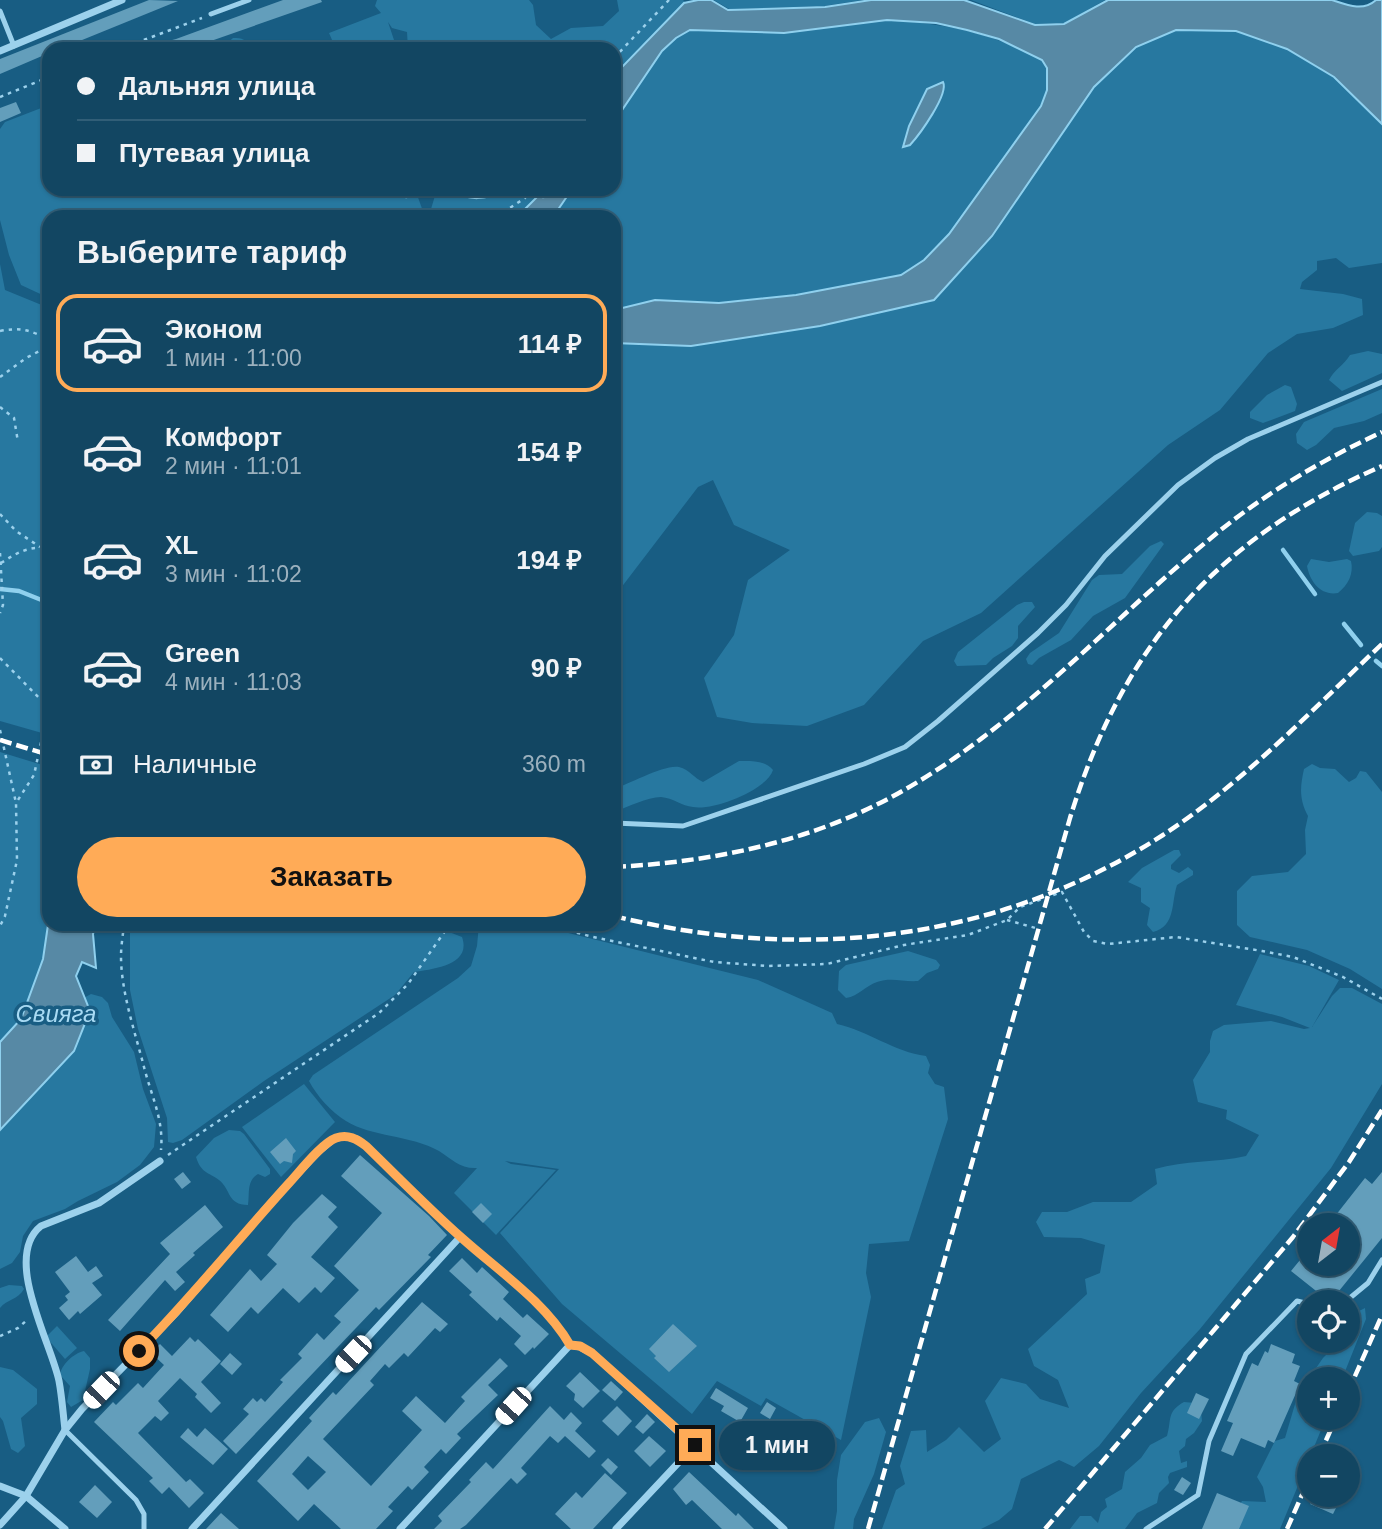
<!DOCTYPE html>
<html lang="ru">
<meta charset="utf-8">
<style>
:root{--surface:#124662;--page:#1b4d68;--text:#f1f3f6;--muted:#9cb1be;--line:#315e77;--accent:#ffab57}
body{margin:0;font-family:Arial,sans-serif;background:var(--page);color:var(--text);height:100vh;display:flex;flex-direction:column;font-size:26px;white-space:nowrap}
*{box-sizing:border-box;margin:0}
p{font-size:23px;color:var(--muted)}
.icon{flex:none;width:38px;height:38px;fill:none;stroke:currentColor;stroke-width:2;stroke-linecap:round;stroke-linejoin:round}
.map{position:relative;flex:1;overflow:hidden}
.drawer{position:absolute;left:42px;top:210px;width:579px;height:721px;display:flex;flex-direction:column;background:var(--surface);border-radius:21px;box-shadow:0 2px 5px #0004,0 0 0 2px var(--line)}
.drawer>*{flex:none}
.banner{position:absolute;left:42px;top:42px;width:579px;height:154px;border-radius:21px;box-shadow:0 2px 5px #0004,0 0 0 2px var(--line);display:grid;align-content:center;height:154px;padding:0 35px;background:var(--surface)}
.needle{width:46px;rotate:31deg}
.fabs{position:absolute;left:1297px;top:1213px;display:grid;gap:14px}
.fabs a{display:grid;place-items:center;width:63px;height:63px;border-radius:50%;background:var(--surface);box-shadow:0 2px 5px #0004,0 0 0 2px var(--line);font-size:35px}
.end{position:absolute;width:32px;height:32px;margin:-16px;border:9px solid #ffab57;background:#111;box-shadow:0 0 0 4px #111}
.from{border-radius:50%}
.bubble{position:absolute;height:49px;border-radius:24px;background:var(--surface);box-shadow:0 2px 5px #0004,0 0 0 2px var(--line);font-size:23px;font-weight:700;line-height:49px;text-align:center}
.car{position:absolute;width:21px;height:42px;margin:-21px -10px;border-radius:9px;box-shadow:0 0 5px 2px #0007;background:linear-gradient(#fff 24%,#345 0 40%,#fff 0 76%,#345 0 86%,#fff 0)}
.banner b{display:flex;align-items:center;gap:24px;height:66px;font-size:26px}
.banner b+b{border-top:2px solid var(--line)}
.banner i{width:18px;height:18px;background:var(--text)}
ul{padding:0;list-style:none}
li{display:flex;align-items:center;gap:21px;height:98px;margin:0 14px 10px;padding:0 21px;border:4px solid transparent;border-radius:21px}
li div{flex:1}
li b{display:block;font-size:26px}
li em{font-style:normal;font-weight:700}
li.active{border-color:var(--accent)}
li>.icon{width:63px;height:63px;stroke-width:1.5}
h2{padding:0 35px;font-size:32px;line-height:84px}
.pay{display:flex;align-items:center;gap:18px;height:77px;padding:0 35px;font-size:26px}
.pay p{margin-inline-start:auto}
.button{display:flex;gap:14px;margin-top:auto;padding:14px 35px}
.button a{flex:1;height:80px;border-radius:42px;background:var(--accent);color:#111;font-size:28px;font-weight:700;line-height:80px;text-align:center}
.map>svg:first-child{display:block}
</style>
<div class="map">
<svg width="1382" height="1529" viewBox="0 0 1382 1529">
<rect width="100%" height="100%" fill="#185d83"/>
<!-- green -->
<g fill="#2778a0">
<polygon points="377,0 529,0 533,5 536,25 551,39 571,28 603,26 619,11 617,0 683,0 685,2 621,68 614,80 614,49 408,49 407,32 392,28 388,22 397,49 336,49 329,33 381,13 375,6"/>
<polygon points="714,0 863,0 824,6 729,9"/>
<polygon points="971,0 1105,0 1065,23 1035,24"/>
<path d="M887 20C937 23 981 30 1026 52 1033 56 1044 59 1047 68 1051 81 1046 94 1041 106L949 234 924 260 901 275 796 295 719 303 655 300 614 310V217H553L572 189H614V122L630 96 662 51 676 38 690 30 784 33Z"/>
<polygon points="1176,30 1236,31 1287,49 1334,77 1382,124 1382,263 1349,268 1336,258 1317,261 1317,270 1302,282 1300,289 1343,294 1362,299 1363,315 1333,328 1297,334 1268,353 1220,410 1168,445 981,613 923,641 864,705 807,726 752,723 717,717 704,678 734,635 748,580 790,550 734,525 713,480 698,487 614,597 614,343 691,346 934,300 992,236 1094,87 1136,47"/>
<path d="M233 38C242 38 247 39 249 49H224V46Z"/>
<polygon points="49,105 49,189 415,189 425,217 49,217 49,298 21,285 9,255 0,220 0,129 5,122"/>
<polygon points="437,189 545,189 517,217 438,217 431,209"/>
<polygon points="0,264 5,290 49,308 49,735 0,721"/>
<path d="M1368 351 1382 354V373L1342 391 1329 380C1334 370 1344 365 1350 355Z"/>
<polygon points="1285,385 1291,387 1297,404 1295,411 1263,423 1250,418 1250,412 1267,395"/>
<polygon points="1382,389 1382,413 1364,421 1334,428 1316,445 1307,450 1297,443 1296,434 1304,422"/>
<polygon points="1367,512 1377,513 1382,516 1382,547 1379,551 1353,556 1349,551 1355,523"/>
<polygon points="1161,541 1164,544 1125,598 1093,616 1071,640 1039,658 1032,665 1028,664 1026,659 1030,653 1059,633 1092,580 1099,575 1122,574 1150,546"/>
<path d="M1311 559 1329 562 1347 559 1351 561C1354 574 1348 585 1338 593 1321 596 1310 582 1307 566Z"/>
<polygon points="1024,602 1032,602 1035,607 1018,626 1018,638 1012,646 993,658 986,665 957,666 954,661 958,652 1017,605"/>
<polygon points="0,752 49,767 49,918 43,959 21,1019 0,1042"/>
<path d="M739 761C751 761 765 760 773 770 767 790 713 811 693 807 682 806 673 798 661 797 647 797 628 807 614 812V789C629 784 665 764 679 767 690 770 694 778 703 782Z"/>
<path d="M1312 764 1320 768 1335 769 1349 782 1356 778 1360 771 1366 772 1382 792V989L1350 969 1307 950 1250 937 1237 925V891L1252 876 1288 872 1306 854 1305 830 1308 816C1299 799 1300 787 1304 769Z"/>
<path d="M1174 850H1179L1181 855 1171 865V869L1179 873 1188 867 1193 871V875L1177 885C1171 903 1176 926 1153 932L1147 925 1150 908 1141 902V888L1128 882 1142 868Z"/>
<path d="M130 924H453L449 932 462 937C472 965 433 969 414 972L395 995 264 1081 182 1140 173 1143 168 1142 167 1118 138 1029 130 990Z"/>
<path d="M479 924H532L758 980 832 1013 837 1024C869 1031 894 1052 926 1056L930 1065 928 1073 935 1084 944 1087 948 1119 909 1241 869 1244 866 1273 871 1297 841 1440 766 1398 761 1406 717 1381 692 1414 562 1304 500 1233 559 1169 505 1161 511 1164 556 1170 496 1235 454 1193 477 1168C460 1169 452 1159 439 1151 411 1135 371 1137 346 1121 331 1112 317 1096 309 1081L313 1075 458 978 471 966 477 946Z"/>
<path d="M908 951 936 960 940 965 938 969 927 973 918 981C903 982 891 977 877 982 865 986 859 996 846 998L838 990 839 971 846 965Z"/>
<path d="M1260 954 1309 966 1339 980 1312 1027 1332 996 1340 988H1352L1382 1004V1084L1331 1168 1200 1329 1141 1393 1099 1446 1074 1467 1059 1460 1021 1479 1012 1509 999 1520 981 1529H882L896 1490 905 1484 900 1466 911 1431 926 1430 927 1452 946 1440 959 1427 984 1452 1001 1439 985 1401 1001 1378 1026 1384 1040 1399 1069 1408 1058 1380 1034 1366 1028 1349 1087 1294 1085 1279 1100 1273 1105 1245 1081 1238 1044 1237 1036 1222 1042 1212H1067L1093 1202H1131L1157 1184 1155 1169C1185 1160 1216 1163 1246 1156L1259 1135 1226 1119 1227 1110 1198 1102 1193 1080 1210 1052V1041L1213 1031 1224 1025 1271 1021 1304 1029 1310 1028 1282 1017 1236 1005Z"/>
<polygon points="91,994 102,997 108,1003 112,1017 134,1052 143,1089 156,1124 154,1147 140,1165 117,1182 78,1201 65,1209 33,1221 23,1236 20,1252 12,1263 0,1269 0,1125 80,1000"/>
<polygon points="304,1084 335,1122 281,1177 242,1127"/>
<path d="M229 1130 240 1131 244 1134 270 1169V1174L265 1177 258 1174C246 1181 250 1195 248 1205 227 1205 231 1189 219 1180 208 1172 201 1173 196 1157L214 1138Z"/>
<path d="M9 1285 22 1286 24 1289C18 1300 7 1299 0 1308V1288Z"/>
<polygon points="1365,1308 1366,1319 1342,1379 1309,1379 1309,1418 1326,1418 1280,1529 1231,1529 1227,1522 1242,1501 1266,1502 1263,1487 1257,1477 1275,1441 1285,1438 1298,1394 1323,1358 1340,1341 1348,1340 1348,1327 1351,1315"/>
<polygon points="57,1326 77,1348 65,1359 46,1337"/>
<path d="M84 1351 90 1358V1369L83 1400 71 1407 67 1402 70 1386 60 1375C61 1365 74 1353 84 1351Z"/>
<polygon points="0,1367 13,1370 37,1389 37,1404 21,1418 25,1446 18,1453 11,1449 3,1421 0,1417"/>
<path d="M1184 1402 1195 1403 1201 1412 1202 1421 1194 1433 1186 1439 1185 1446 1179 1451 1181 1463 1187 1461V1467L1170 1473 1168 1477 1169 1483 1159 1493 1157 1503 1137 1513 1125 1529H1070L1080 1516H1091L1098 1523 1101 1512 1107 1507 1105 1499 1122 1489 1125 1472 1141 1458 1150 1445 1167 1436C1172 1420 1166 1412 1184 1402Z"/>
<polygon points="879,1418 886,1432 874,1474 854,1519 853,1529 834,1529 837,1511 837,1480 841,1455 865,1422"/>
</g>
<!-- water -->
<g fill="#5789a5" stroke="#8fd0ee" stroke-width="2">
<path d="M698 0H711L728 10 825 7 871 0H964L1035 25 1064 24 1108 0H1332C1347 5 1363 12 1376 0H1382V124L1334 77 1287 49 1236 31 1176 30 1136 47 1094 87 992 236 934 300 820 326 691 346 614 343V310L655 300 719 303 796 295 901 275 924 260 949 234 1041 106 1047 90V68L1042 60 999 39 967 30 936 23 887 20 784 33 690 30 676 38 662 51 614 122V80L621 68 684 3Z"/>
<path d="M943 82C949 94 920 134 910 145L903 147 909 126 927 89Z"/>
<polygon points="545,189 572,189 553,217 517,217"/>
<polygon points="49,918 49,924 96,924 93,934 96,968 82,962 76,976 90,1011 74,1051 0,1130 0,1042 21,1019 43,959"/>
</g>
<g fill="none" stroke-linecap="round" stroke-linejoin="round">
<!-- stream -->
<g stroke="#8fd0ee" stroke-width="4.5">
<path d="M446 189C472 200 483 199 509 189"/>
<polyline points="531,189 543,196"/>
<polyline points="406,196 431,189"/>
<polyline points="1283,550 1315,594"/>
<polyline points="0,589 19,591 49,603"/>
<polyline points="1344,624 1361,645"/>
<polyline points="1376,661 1382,666"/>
</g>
</g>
<!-- building -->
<g fill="#639ebb" fill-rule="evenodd">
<polygon points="149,0 178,1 60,49 49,49 49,53 0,74 0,59"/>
<polygon points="283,0 321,0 322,2 188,49 153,49 153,45 176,39"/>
<polygon points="16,102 21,113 0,122 0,108"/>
<polygon points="286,1138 296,1151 293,1154 292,1163 284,1161 280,1164 270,1152"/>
<polygon points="360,1155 429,1216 447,1235 428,1255 431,1257 379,1310 376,1307 236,1454 223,1441 249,1414 243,1409 253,1398 257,1402 261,1398 265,1402 283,1382 280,1380 302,1358 298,1354 317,1333 324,1340 341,1322 334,1316 359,1290 334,1266 382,1213 341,1176"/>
<polygon points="183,1172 191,1182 182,1189 174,1179"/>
<polygon points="1382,1172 1382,1238 1330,1302 1291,1271 1309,1249 1309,1264 1348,1264 1348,1225 1328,1225 1365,1178 1372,1184"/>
<polygon points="322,1194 337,1207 328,1217 338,1227 311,1257 335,1278 321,1293 315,1287 299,1303 283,1288 258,1314 251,1307 228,1332 210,1315 250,1269 261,1281 277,1264 267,1255 293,1223"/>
<polygon points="481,1203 492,1214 483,1223 472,1212"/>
<polygon points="205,1205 223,1227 193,1253 195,1255 176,1272 185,1282 175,1291 165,1280 120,1331 108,1320 170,1254 160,1243"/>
<polygon points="76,1256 88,1272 96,1266 103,1276 92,1283 102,1295 80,1314 78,1311 69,1320 59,1308 68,1300 65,1296 70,1292 55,1272"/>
<polygon points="462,1258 477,1273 482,1267 509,1292 503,1299 523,1318 527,1314 549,1334 534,1349 533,1347 525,1355 514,1344 521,1336 500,1317 497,1321 469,1295 472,1292 449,1271"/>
<path d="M422 1302 448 1324 440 1332 435 1328 408 1357 404 1353 389 1368 385 1364 370 1381 374 1385 323 1439 371 1486 422 1430 402 1411 416 1396 445 1423 465 1401 461 1397 500 1358 508 1366 488 1385 498 1395 457 1434 461 1438 446 1454 441 1449 424 1467 429 1472 412 1490 408 1486 388 1507 393 1511 376 1529H341L314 1504 298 1521 257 1481 312 1421 309 1418 333 1392 336 1395ZM308 1456 326 1472 308 1490 292 1474Z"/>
<polygon points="673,1324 697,1346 669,1372 654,1358 656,1356 649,1349"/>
<polygon points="190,1337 195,1342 198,1339 221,1361 201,1382 221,1403 211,1413 195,1397 197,1394 180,1378 158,1401 169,1413 161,1421 155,1416 138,1433 186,1482 190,1479 204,1493 189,1508 169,1487 162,1494 149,1481 153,1478 94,1422 113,1402 116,1405 138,1383 143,1388 164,1365 151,1353 160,1344 172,1356"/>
<polygon points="1271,1344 1295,1354 1292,1363 1300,1366 1294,1381 1300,1384 1274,1443 1268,1440 1265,1448 1241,1438 1233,1456 1221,1451 1233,1423 1227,1421 1252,1363 1258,1366 1265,1351 1268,1353"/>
<polygon points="230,1353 242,1364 232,1375 220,1364"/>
<polygon points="580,1372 600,1391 583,1408 574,1400 575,1394 566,1386"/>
<polygon points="611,1381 623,1392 615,1401 602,1390"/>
<polygon points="716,1388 748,1408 740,1422 721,1411 724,1406 710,1398"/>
<polygon points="1196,1393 1209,1399 1199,1419 1187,1413"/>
<polygon points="767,1402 776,1408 770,1419 760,1413"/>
<polygon points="550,1406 564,1420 571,1412 582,1423 575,1431 596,1451 589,1458 565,1436 558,1443 550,1436 521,1468 527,1474 517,1484 511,1478 466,1525 460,1529 434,1529 442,1521 438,1516 471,1482 469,1480 486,1462 493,1469"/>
<polygon points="617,1406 632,1421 618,1436 602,1421"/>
<polygon points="647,1414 655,1422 643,1434 635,1427"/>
<polygon points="188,1428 197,1437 205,1428 228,1449 213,1465 180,1437"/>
<polygon points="649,1436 666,1451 650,1467 634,1451"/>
<polygon points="608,1458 618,1467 611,1475 601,1465"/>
<polygon points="689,1472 736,1516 738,1513 754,1529 722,1529 692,1500 686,1505 673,1489"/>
<polygon points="605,1473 627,1493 593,1529 571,1529 555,1514 576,1492 582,1498"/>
<polygon points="1182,1477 1191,1483 1183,1495 1174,1490"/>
<polygon points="95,1485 112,1502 97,1518 79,1502"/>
<polygon points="1217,1493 1249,1506 1239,1529 1202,1529"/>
<polygon points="1315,1494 1343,1494 1333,1514 1310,1504"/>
<polygon points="221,1513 239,1529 206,1529"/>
</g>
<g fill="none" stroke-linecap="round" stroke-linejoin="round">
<!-- path -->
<g stroke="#9cd1ec" stroke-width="2.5" stroke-dasharray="3.5 5" stroke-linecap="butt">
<polyline points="120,49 202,18"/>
<polyline points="614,58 669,0"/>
<polyline points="0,97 49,77"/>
<polyline points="496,217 525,198 528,189"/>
<path d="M0 331C20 327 31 330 49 340"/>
<polyline points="0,377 26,358 49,346"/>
<polyline points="0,407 14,418 18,442"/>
<polyline points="0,514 16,531 40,547"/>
<polyline points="0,553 3,605 0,613"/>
<path d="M1 563C17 553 29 545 49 549"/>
<polyline points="0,658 42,701 45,724 34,775 16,803 17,860 5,916 0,926"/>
<polyline points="0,730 16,803"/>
<polyline points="1007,920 1039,929"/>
<path d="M124 924C123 935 121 946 121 956 121 992 135 1032 144 1067 151 1095 164 1120 161 1150"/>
<polyline points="544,924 593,937 714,962 768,966 827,964 904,945 968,935 1007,920 1020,907 1062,892 1084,932 1093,941 1108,944 1176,937 1262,951 1293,957 1343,977 1382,999"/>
<polyline points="168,1155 379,1013 408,984 450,924"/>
<polyline points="0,1336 18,1328 27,1320"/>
</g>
<!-- lane -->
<g stroke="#9cd1ec" stroke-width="5">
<polyline points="0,11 14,46"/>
<polyline points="211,14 249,0"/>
<polyline points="614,823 683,826 864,764 905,747 938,721 1038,633 1066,605 1105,556 1178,485 1215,458 1248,439 1382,382"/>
<polyline points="1345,1302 1368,1283 1382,1260"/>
<polyline points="65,1430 136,1500 144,1514 144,1529"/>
<polyline points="1146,1529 1198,1495 1209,1441 1246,1354 1297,1301 1309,1304"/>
</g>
<!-- street -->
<g stroke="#9cd1ec" stroke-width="7">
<polyline points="0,51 122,0"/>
<path d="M65 1430C63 1413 62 1397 59 1381 51 1342 2 1257 41 1226L99 1203 160 1161"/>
<polyline points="0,1486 26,1496 65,1529"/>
<path d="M0 1525 26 1496 65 1430 82 1409 177 1312 267 1207 318 1152 335 1138 347 1137 357 1139 366 1146C398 1177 430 1210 463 1239 500 1272 545 1302 570 1345L580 1347 592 1353 784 1529"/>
<polyline points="192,1529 460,1237"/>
<polyline points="400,1529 570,1345"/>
<polyline points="616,1529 695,1445"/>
</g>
<!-- rail -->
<g stroke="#fff" stroke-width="4.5" stroke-dasharray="12 5" stroke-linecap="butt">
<polyline points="0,740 49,755"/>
<path d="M614 867C714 862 816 841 904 790 1020 724 1109 622 1211 538 1262 495 1322 460 1382 432"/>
<path d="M614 916C803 963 998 942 1163 835 1244 782 1312 710 1382 644"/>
<polyline points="1348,1392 1382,1315"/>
<polyline points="1319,1456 1336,1418"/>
<path d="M868 1529 1070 818C1123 645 1216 539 1382 466"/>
<polyline points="1045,1529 1293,1237 1349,1162 1382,1110"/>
<polyline points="1287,1529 1309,1479"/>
</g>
</g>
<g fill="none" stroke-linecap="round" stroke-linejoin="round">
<!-- route -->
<path stroke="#ffab57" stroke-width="9" d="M139 1351C192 1297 239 1238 290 1182 301 1170 322 1143 336 1138 348 1134 357 1139 366 1146 398 1177 430 1210 463 1239 500 1272 545 1302 570 1345L580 1346 592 1353 695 1445"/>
</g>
<g text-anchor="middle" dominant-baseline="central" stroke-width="7" stroke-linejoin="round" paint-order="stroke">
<!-- water labels -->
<g font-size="24" font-style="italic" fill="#a8daf3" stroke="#185d83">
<text x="56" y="1013">Свияга</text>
</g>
</g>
</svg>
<div class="fabs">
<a><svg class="needle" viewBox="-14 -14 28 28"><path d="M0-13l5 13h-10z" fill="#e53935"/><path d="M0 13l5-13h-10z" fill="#9cb1be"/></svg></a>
<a><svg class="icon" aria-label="locate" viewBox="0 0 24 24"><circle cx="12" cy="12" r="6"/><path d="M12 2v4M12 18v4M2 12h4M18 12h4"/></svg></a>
<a>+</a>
<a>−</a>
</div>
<i class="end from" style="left:139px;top:1351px"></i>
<i class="end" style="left:695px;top:1445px"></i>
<div class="bubble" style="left:719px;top:1421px;width:116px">1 мин</div>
<i class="car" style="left:353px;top:1354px;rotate:223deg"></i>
<i class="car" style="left:101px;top:1390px;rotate:224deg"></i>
<i class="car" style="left:513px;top:1406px;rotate:222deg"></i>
<div class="banner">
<b><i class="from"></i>Дальняя улица</b>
<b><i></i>Путевая улица</b>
</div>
<section class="drawer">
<h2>Выберите тариф</h2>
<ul>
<li class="active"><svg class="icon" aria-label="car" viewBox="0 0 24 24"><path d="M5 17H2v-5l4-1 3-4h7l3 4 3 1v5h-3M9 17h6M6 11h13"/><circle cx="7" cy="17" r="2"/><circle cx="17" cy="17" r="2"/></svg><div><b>Эконом</b><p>1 мин · 11:00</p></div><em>114 ₽</em></li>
<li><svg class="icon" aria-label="car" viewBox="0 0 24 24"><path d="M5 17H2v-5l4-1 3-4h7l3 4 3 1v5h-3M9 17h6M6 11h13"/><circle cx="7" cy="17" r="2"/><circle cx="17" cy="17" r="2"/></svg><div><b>Комфорт</b><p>2 мин · 11:01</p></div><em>154 ₽</em></li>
<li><svg class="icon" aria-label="car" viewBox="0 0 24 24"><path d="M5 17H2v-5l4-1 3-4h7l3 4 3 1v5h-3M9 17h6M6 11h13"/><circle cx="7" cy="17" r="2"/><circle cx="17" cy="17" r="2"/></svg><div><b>XL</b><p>3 мин · 11:02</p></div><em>194 ₽</em></li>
<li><svg class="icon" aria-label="car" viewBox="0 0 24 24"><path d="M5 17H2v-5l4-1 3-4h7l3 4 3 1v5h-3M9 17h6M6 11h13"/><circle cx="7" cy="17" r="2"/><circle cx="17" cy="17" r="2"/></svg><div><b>Green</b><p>4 мин · 11:03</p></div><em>90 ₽</em></li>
</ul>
<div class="pay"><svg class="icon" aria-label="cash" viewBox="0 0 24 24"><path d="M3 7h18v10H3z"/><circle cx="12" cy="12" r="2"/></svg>Наличные<p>360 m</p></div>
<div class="button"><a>Заказать</a></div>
</section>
</div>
